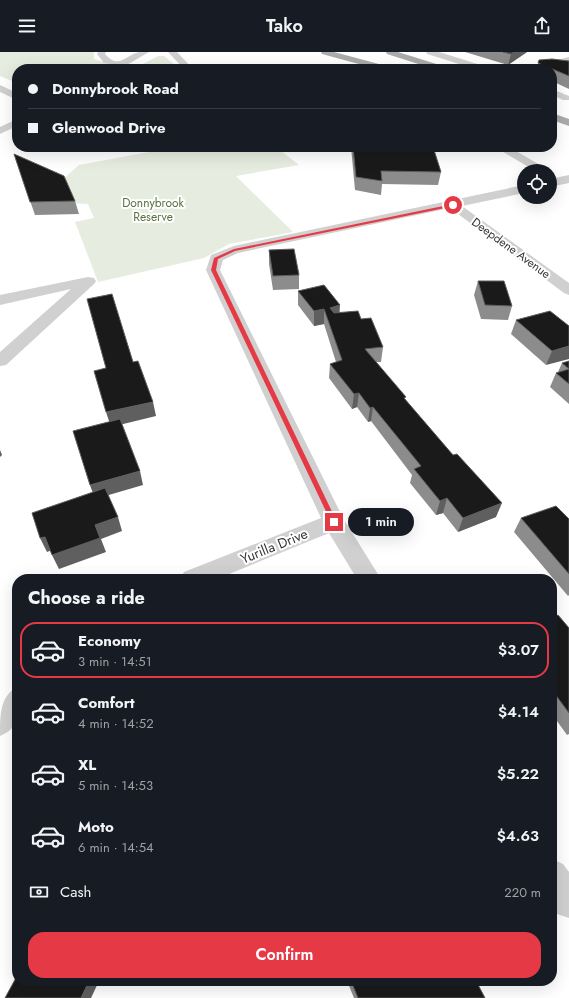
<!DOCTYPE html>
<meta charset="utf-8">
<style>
:root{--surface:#171b24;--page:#242831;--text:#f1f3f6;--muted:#9ea1a6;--line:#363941;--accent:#e63946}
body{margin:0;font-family:Jost,sans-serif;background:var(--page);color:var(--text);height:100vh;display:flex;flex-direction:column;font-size:15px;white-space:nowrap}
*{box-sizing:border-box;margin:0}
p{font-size:13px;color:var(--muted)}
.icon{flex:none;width:22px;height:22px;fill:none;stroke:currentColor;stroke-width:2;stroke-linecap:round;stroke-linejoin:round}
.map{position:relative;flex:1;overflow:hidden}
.panel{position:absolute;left:12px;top:522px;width:545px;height:412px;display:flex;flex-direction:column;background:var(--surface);border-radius:16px;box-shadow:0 4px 16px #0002}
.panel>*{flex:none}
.guide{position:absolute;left:12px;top:12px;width:545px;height:88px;border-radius:16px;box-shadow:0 4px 16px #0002;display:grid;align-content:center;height:88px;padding:0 16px;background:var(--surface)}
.controls{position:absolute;left:517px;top:112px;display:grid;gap:8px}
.controls a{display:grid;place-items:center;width:40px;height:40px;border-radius:50%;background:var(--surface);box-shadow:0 4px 16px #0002;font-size:20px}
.end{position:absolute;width:18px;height:18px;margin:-9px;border:5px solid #e63946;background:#fff;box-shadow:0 0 0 2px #fff}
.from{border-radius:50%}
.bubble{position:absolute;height:28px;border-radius:14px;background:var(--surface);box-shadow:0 4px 16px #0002;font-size:13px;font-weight:600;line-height:28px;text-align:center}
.guide b{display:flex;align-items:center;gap:14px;height:38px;font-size:15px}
.guide b+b{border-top:1px solid var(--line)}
.guide i{width:10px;height:10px;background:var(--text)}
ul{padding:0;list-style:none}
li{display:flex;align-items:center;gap:12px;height:56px;margin:0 8px 6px;padding:0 8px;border:2px solid transparent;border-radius:16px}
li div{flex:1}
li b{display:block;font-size:15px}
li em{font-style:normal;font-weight:600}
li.selected{border-color:var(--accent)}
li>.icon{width:36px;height:36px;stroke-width:1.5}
h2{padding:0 16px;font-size:18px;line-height:48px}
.pay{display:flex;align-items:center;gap:10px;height:44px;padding:0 16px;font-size:15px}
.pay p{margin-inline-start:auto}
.button{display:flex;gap:8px;margin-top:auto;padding:8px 16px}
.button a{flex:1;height:46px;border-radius:16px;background:var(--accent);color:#fff;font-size:16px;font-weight:600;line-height:46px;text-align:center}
header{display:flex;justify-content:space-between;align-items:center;height:52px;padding:0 16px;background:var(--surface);font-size:18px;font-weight:600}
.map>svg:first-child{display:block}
</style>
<header><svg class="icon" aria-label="menu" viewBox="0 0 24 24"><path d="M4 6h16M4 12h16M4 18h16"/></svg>Tako<svg class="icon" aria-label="share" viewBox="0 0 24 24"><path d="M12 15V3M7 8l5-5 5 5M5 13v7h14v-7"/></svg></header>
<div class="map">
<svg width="569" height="946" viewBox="0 0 569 946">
<rect width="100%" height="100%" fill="#fff"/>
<!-- green -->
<g fill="#e6ecdf">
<polygon points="0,0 94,0 94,7 110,12 101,17 17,17 17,31 0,24"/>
<polygon points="158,4 164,4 180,17 134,17"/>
<polygon points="176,95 276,95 299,113 236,124 293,180 229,192 204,206 98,230 75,170 94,166 88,152 65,151 62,128 79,113"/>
</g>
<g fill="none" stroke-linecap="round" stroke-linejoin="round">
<!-- minor -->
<g fill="#d0d0d0" fill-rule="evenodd">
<path d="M98 0H106L105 2C119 18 126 3 139 0 142 0 146 0 149 0L120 17H110L115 13 104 11 97 2Z"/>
<polygon points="168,0 177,0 193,17 184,17"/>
<polygon points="426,0 439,0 487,15 488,17 475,17 427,2"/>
<polygon points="569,5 569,11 544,17 529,17 530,15"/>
<polygon points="0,33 17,41 17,48 0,40"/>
<polygon points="552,37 569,44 569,48 563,48 552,43"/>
<polygon points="17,67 17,74 0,82 0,75"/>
<polygon points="495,95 509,95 547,117 549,119 535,119"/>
<polygon points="569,123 569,131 550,135 550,127"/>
<polygon points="524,133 524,141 462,154 569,231 569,243 564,241 450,156 238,201 223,208 220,218 343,466 381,527 357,527 329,481 217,527 180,527 184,520 321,466 206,218 211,203 234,194"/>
<polygon points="88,225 94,226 96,229 94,232 6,313 0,314 0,300 71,237 0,253 0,243"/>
<path d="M17 635C17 657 24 674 0 684 0 662 0 645 17 635Z"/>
<polygon points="552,807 563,812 569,820 569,866 557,862 552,853"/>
</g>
<!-- major -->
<g fill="#ababab" fill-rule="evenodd">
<polygon points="321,0 334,0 390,15 391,17 377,17 322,2"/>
<polygon points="386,0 398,0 446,15 447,17 434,17 387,2"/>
<polygon points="552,61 569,67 569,74 552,68"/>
</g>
</g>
<!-- wall -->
<g fill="#8c8c8c">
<polygon points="465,0 527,0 508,13"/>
<polygon points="539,8 569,9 569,37 552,29 552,17 537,17"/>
<polygon points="351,95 433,95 441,120 438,133 382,132 381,143 355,138"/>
<polygon points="14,102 75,149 79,162 35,163"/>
<polygon points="269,198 299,223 299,237 273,238 269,212"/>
<polygon points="478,229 512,254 508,268 481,267 474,243"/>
<polygon points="298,239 340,260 361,267 383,295 381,310 376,310 496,465 458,480 443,461 436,463 410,431 412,423 371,369 368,370 357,355 352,357 329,326 330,312 336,310 324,272 314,274 298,253"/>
<polygon points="516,268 569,274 546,313 511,282"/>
<polygon points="569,309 569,352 550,335 556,321 558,320 562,311"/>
<polygon points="521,466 569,467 569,543 568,544 514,480"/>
<polygon points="552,566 569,576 569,682 567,683 552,662"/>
<polygon points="347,929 476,929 485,946 354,946"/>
</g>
<!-- shaded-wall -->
<g fill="#5f5f5f">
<polygon points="514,0 527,0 508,13 511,2"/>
<polygon points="340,253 339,268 329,270 330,256"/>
<polygon points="324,257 324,272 314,274 314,259"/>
<polygon points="569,294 569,307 546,313 552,299"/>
<polygon points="359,341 357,355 352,357 354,342"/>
<polygon points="153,350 156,364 111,375 106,360"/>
<polygon points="373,355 371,369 368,370 370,356"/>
<polygon points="0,398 2,403 0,405"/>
<polygon points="140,419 143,433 95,447 90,433"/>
<polygon points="447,446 443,461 436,463 440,449"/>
<polygon points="502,451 496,465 458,480 463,466"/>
<polygon points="118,465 122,479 101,487 106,500 59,517 52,503 95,473"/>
<polygon points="45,485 52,498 47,500 40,486"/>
<polygon points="89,929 99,929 91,946 81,946"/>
</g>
<!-- building -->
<g fill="#1a1a1a" stroke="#5f5f5f">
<polygon points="503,0 514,0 511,2"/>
<polygon points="552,7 569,9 569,24 538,11 539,8"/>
<polygon points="331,13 341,17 315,17"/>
<polygon points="353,95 433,95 441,120 381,119 382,129 356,125"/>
<polygon points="14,102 64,124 75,149 30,150"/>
<polygon points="294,197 299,223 273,224 269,198"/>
<polygon points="478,229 504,229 512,254 485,253"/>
<polygon points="324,233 340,253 330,256 334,261 358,259 361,267 371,266 383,295 365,297 406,345 404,346 453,403 457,402 502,451 463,466 447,446 440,449 414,417 421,414 373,355 370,356 359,341 354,342 330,312 342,308 324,257 314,259 298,239"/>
<polygon points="112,242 133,310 138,309 153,350 106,360 94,319 106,316 87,247"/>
<polygon points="550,259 569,274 569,294 552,299 516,268"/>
<polygon points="569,309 569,332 556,321 569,317 562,311"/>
<polygon points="120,367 140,419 90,433 73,379"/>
<polygon points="105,436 118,465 95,473 100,486 52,503 45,485 40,486 32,461"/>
<polygon points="556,454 569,467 569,522 521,466"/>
<polygon points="558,563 569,576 569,661 552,638 552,566"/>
<polygon points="17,924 17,929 89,929 81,946 5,946"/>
<polygon points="351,929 476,929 485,946 358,946"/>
</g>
<!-- route -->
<polygon fill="#e63946" points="453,152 455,154 235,199 218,207 216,218 337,470 334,473 332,472 211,218 214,206 234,197"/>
<g text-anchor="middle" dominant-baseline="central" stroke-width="4" stroke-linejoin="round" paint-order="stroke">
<!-- far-park labels -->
<g font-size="12" fill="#56703f" stroke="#fff">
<text x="153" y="151">Donnybrook<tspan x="153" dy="14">Reserve</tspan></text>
</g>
<!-- far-street labels -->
<g font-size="12" fill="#333" stroke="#fff">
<text transform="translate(511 196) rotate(36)">Deepdene Avenue</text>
</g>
<!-- street labels -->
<g font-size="14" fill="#333" stroke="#fff">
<text transform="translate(274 494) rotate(-22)">Yurilla Drive</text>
</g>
</g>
</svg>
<div class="controls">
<a><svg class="icon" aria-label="locate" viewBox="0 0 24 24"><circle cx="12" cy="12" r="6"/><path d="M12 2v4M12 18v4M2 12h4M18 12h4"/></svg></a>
</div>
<i class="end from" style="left:453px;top:153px"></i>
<i class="end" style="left:334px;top:470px"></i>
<div class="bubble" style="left:348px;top:456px;width:66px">1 min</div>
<div class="guide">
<b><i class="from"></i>Donnybrook Road</b>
<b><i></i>Glenwood Drive</b>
</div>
<section class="panel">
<h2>Choose a ride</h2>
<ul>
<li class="selected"><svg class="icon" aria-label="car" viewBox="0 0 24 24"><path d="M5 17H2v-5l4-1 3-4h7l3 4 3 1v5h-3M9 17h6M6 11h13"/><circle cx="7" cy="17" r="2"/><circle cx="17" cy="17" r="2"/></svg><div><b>Economy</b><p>3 min · 14:51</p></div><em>$3.07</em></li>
<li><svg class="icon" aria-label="car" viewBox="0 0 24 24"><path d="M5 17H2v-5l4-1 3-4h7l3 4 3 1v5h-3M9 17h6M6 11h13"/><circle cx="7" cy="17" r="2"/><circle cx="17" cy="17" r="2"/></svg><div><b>Comfort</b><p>4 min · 14:52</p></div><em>$4.14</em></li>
<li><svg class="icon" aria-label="car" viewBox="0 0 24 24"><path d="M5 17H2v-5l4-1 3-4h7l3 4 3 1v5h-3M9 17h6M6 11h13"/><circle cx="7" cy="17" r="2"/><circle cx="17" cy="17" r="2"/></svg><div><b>XL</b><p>5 min · 14:53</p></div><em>$5.22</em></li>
<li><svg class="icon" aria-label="car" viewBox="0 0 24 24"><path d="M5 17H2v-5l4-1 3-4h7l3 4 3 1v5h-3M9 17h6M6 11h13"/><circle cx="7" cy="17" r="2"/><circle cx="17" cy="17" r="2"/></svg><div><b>Moto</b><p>6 min · 14:54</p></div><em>$4.63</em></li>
</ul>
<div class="pay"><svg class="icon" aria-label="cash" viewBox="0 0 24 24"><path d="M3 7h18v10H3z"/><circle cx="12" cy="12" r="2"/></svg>Cash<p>220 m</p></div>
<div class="button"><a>Confirm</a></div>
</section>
</div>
